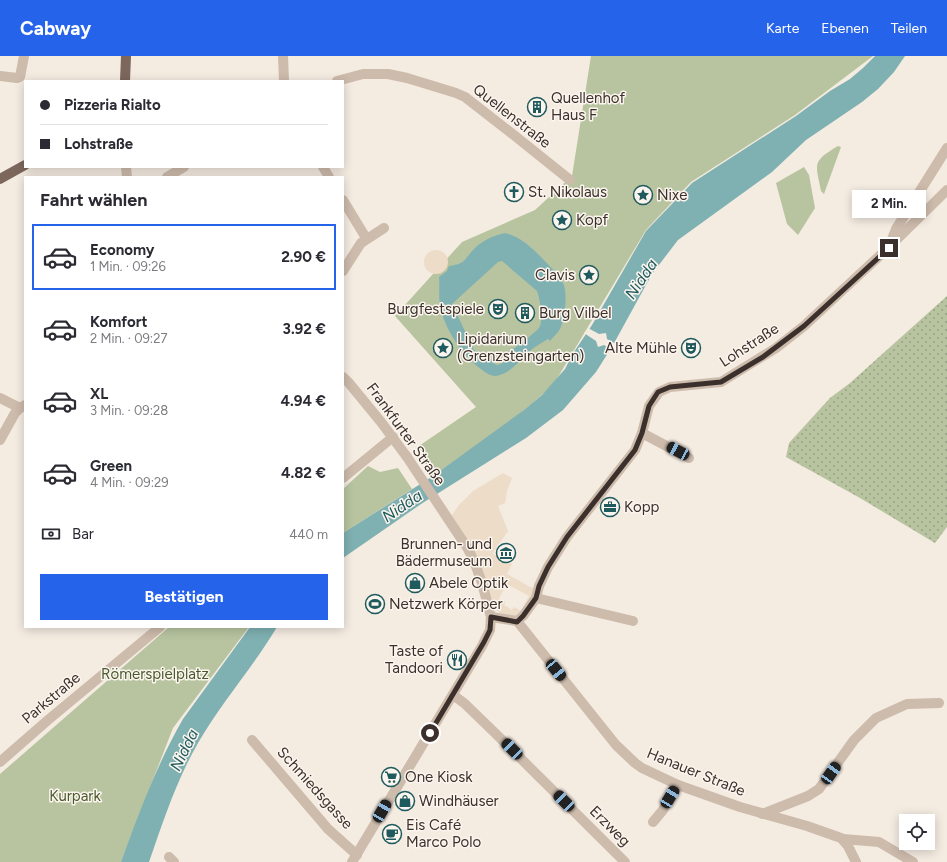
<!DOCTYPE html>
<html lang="de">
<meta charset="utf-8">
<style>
:root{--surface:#fff;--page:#f2f2f3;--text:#2b2b33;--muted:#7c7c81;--line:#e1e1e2;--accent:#2563eb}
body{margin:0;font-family:Figtree,sans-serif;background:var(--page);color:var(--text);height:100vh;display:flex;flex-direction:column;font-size:15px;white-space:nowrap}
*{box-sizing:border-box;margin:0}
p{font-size:13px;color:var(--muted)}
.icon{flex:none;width:22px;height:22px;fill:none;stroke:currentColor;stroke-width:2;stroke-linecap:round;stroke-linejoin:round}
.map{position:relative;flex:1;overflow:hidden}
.sheet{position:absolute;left:24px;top:120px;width:320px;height:452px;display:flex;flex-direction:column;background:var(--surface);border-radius:0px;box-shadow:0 2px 10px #0003}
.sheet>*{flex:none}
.hud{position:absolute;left:24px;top:24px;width:320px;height:88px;border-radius:0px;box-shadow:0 2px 10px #0003;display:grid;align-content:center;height:88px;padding:0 16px;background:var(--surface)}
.fabs{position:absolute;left:899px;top:758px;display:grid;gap:8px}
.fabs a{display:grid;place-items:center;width:36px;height:36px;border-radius:0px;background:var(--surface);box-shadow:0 2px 10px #0003;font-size:20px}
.end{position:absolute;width:18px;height:18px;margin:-9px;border:5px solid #3b302b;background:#fff;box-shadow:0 0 0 2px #fff}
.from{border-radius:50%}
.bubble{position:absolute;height:28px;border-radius:0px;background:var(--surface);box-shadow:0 2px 10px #0003;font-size:13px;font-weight:700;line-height:28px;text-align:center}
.car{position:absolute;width:12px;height:24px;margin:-12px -6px;border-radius:5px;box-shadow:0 0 3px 1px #0007;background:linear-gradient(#222 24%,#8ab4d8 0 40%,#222 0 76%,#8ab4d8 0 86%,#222 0)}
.hud b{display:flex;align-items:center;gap:14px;height:38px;font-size:15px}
.hud b+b{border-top:1px solid var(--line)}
.hud i{width:10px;height:10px;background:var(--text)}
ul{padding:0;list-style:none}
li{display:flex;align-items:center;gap:12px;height:66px;margin:0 8px 6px;padding:0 8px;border:2px solid transparent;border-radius:0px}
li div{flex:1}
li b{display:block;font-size:15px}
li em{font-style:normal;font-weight:700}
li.active{border-color:var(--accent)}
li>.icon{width:36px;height:36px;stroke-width:1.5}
h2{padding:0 16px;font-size:18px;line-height:48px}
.pay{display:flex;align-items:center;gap:10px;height:44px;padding:0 16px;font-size:15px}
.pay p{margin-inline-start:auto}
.action{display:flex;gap:8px;margin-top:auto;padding:8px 16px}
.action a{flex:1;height:46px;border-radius:0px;background:var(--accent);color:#fff;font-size:16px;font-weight:700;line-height:46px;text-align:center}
header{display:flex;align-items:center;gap:24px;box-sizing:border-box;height:56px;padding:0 20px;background:var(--accent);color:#fff}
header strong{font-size:19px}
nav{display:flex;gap:22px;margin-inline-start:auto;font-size:14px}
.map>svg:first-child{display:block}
</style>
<header>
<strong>Cabway</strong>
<nav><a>Karte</a><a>Ebenen</a><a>Teilen</a></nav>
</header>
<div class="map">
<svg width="947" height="806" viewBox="0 0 947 806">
<defs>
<pattern id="grass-dots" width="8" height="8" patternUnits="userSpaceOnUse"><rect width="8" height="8" fill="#b8c4a0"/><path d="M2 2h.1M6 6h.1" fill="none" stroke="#97a083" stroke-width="1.8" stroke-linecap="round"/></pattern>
</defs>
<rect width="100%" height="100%" fill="#f4ebe1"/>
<!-- grass -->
<polygon fill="url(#grass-dots)" points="947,240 947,471 935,487 860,442 786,401 789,387 830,342 850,327"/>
<!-- park -->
<g fill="#b8c4a0">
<path d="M591 0H873L795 59 691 126 646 174 555 326C519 363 474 390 433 420L416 392 476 351 395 260 462 186 535 154 572 120Z"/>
<path d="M838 90 841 91 824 138 821 135C816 107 811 106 838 90Z"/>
<polygon points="804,111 809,119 815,152 798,179 787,168 776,127"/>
<polygon points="368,410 380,416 398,412 412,433 343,477 343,433"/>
<polygon points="169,571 249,571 173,672 121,806 0,806 0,718"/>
</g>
<!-- plaza -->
<g fill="#ecdcc8" fill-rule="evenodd">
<circle cx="436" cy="206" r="12"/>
<path d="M503 417 512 422 507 435 505 447 498 450 508 475 499 488H498L493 498 512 508 507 518 532 532 533 531 537 533 519 562 501 558 495 553 450 462 459 449 473 435ZM507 528 529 540 521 555 514 551 512 554 504 549 505 546 499 542Z"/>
</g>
<!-- water -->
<g fill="#7fb0b2" fill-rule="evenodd">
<polygon points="875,0 905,0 894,16 878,33 862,46 806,84 772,116 678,184 652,218 613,289 596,316 563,354 526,382 421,448 343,502 343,477 433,420 524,354 542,339 565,313 572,299 592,269 646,175 692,127 796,60 830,35 850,23 863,12"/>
<path d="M505 177C519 180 531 191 541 201 548 209 558 217 563 227 568 237 565 263 560 273 558 277 553 281 550 285L548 283C542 287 535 290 530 295 520 304 510 318 496 320 491 320 486 317 482 314 463 300 448 278 441 255 438 244 440 231 439 221L447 215 449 210C466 208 464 203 474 193 481 185 495 179 505 177ZM502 205 537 235C540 243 543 263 540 270 538 276 510 295 503 300L504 304 501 308 497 309 493 307 491 303 474 294 452 248 498 206Z"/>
<path d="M250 571H277C253 611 221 647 198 687 176 725 163 766 149 806H121C139 757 157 708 183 663Z"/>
</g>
<!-- pier -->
<polygon fill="#f4ebe1" points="588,272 599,278 606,277 607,283 616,288 612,294 604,289 598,291 596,285 584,277"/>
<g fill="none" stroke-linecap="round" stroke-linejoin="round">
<!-- minor -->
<g stroke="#cdbbac" stroke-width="10">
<polyline points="283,0 284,25"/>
<polyline points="0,20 17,22 20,21 24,0"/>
<polyline points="337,25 363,18 388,18 407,22 456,37 465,41 510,76 570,124"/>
<polyline points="126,111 127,121"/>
<polyline points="323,111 329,121"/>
<polyline points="167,121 184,111"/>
<polyline points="343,144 366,182"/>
<polyline points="890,188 896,173 947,92"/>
<polyline points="343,215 361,187 384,172"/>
<polyline points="343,321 349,327 381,366 407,401 468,493 474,505 482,527 491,561 490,574 482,590 352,806"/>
<polyline points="0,342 20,352 25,349"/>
<polyline points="642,377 689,402"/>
<polyline points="0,384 15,357 20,352"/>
<polyline points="343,422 393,381"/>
<polyline points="536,542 633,565"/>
<polyline points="491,561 517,565"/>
<polyline points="517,565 523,560 536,542 539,530 548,511 567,481 635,394 642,377 649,350 659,336 670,331 721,326 776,292 804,270 889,191 947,134"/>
<polyline points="517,565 616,689 635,707 642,712 678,729 740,751 807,770 841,782 848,790 856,806"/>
<polyline points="453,639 464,647 493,675 625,806"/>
<polyline points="252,684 328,773 357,799"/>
<polyline points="0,706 48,664 160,571"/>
<polyline points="762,758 808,740 819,733 854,684 876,662 907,648 939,647"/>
<polyline points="653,766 663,754 678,729"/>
<polyline points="843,783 879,786 913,806"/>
<polyline points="169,801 174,806"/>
</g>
<!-- major -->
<g stroke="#7d675c" stroke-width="10">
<polyline points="125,25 126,0"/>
<polyline points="0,123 25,109"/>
</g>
</g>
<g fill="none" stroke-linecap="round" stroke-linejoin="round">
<!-- route -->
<polyline stroke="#3b302b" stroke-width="5" points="430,677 484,586 490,574 491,561 517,566 523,560 536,542 539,530 548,511 567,481 635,394 642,377 649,350 658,336 670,331 721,326 763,301 804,270 889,192"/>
</g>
<!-- icons -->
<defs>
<symbol id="building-ring" viewBox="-11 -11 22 22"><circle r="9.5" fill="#fbf5ee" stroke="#1f5a5e" stroke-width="1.5"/><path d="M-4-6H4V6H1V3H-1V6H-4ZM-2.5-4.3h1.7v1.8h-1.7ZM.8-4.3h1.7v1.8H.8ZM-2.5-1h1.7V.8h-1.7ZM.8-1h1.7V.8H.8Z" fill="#1f5a5e"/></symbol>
<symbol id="church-ring" viewBox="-11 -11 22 22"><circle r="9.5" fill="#fbf5ee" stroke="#1f5a5e" stroke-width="1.5"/><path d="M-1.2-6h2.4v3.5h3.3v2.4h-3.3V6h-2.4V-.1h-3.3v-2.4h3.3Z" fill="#1f5a5e"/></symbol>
<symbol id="sight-ring" viewBox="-11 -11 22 22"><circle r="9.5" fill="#fbf5ee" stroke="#1f5a5e" stroke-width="1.5"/><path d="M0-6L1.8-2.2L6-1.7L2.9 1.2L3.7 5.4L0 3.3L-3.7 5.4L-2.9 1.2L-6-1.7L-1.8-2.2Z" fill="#1f5a5e"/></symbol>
<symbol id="theatre-ring" viewBox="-11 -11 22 22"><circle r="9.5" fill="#fbf5ee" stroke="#1f5a5e" stroke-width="1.5"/><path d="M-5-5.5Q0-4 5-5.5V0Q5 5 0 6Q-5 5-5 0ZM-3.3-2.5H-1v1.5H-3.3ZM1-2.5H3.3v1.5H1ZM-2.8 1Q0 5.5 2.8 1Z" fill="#1f5a5e"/></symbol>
<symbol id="office-ring" viewBox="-11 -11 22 22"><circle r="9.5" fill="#fbf5ee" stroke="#1f5a5e" stroke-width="1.5"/><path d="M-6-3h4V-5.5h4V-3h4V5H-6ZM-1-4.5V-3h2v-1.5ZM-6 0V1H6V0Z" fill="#1f5a5e"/></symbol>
<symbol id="museum-ring" viewBox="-11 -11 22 22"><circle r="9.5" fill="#fbf5ee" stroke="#1f5a5e" stroke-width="1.5"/><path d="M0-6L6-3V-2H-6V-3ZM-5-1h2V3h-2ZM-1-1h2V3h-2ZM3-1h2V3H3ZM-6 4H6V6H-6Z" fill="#1f5a5e"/></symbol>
<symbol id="shop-ring" viewBox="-11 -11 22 22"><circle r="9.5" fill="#fbf5ee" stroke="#1f5a5e" stroke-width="1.5"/><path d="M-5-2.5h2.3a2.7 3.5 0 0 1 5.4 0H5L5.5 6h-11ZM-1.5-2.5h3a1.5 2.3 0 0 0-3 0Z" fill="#1f5a5e"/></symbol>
<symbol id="stadium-ring" viewBox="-11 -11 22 22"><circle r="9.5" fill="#fbf5ee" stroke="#1f5a5e" stroke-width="1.5"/><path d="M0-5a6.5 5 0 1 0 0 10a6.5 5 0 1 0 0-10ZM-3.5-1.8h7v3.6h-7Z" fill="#1f5a5e"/></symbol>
<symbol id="restaurant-ring" viewBox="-11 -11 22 22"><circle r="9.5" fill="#fbf5ee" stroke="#1f5a5e" stroke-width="1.5"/><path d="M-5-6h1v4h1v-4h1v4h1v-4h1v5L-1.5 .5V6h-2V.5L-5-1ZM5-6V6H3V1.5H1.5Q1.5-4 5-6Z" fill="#1f5a5e"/></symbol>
<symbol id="supermarket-ring" viewBox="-11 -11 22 22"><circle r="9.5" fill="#fbf5ee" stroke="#1f5a5e" stroke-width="1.5"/><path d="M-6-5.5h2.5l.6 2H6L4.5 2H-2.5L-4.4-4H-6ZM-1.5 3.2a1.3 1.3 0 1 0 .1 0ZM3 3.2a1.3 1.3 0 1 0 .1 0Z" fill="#1f5a5e"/></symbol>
<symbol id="cafe-ring" viewBox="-11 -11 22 22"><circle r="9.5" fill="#fbf5ee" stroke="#1f5a5e" stroke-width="1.5"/><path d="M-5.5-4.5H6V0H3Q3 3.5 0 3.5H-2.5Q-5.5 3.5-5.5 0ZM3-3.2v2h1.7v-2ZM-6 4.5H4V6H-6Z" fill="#1f5a5e"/></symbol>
</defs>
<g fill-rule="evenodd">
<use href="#building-ring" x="526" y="40" width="22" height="22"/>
<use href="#church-ring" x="503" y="125" width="22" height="22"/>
<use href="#sight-ring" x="632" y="128" width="22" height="22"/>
<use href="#sight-ring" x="551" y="153" width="22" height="22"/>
<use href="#sight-ring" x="578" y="208" width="22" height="22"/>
<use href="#theatre-ring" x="487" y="242" width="22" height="22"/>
<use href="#building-ring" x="514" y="246" width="22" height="22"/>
<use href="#sight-ring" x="432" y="281" width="22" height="22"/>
<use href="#theatre-ring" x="680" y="281" width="22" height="22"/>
<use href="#office-ring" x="599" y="440" width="22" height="22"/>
<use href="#museum-ring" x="495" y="486" width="22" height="22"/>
<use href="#shop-ring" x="404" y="516" width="22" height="22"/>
<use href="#stadium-ring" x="364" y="537" width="22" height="22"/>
<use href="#restaurant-ring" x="446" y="593" width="22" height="22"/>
<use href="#supermarket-ring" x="380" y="710" width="22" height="22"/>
<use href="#shop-ring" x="394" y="734" width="22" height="22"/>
<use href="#cafe-ring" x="381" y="767" width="22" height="22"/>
</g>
<g text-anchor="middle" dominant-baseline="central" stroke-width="3" stroke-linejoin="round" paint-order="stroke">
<!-- poi labels -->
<g font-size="15" fill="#3b302b" stroke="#fbf5ee" text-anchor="start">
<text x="551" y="42">Quellenhof<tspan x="551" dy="17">Haus F</tspan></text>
<text x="528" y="136">St. Nikolaus</text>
<text x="657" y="139">Nixe</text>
<text x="576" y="164">Kopf</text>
<text x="575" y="219" text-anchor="end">Clavis</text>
<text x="484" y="253" text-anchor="end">Burgfestspiele</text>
<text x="539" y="257">Burg Vilbel</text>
<text x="457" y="283">Lipidarium<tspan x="457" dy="17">(Grenzsteingarten)</tspan></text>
<text x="677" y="292" text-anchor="end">Alte Mühle</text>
<text x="624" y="451">Kopp</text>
<text x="492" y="488" text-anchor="end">Brunnen- und<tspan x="492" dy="17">Bädermuseum</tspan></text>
<text x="429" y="527">Abele Optik</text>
<text x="389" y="548">Netzwerk Körper</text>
<text x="443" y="595" text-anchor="end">Taste of<tspan x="443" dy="17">Tandoori</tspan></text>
<text x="405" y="721">One Kiosk</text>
<text x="419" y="745">Windhäuser</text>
<text x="406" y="769">Eis Café<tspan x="406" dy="17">Marco Polo</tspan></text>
</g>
<!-- street labels -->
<g font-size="15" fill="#3b302b" stroke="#fbf5ee">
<text transform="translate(512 60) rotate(38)">Quellenstraße</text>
<text transform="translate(749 289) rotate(-33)">Lohstraße</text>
<text transform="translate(406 378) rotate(54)">Frankfurter Straße</text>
<text transform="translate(51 642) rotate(-40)">Parkstraße</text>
<text transform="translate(696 716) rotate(22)">Hanauer Straße</text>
<text transform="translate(315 732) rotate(48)">Schmiedsgasse</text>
<text transform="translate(610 770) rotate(45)">Erzweg</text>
</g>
<!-- park labels -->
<g font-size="15" fill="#4a5a2e" stroke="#fbf5ee">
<text x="155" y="618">Römerspielplatz</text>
<text x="75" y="740">Kurpark</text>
</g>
<!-- water labels -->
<g font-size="16" font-style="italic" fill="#1f5a5e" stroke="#fbf5ee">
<text transform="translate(641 223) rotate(-56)">Nidda</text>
<text transform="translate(402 450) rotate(-34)">Nidda</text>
<text transform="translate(184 694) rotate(-64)">Nidda</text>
</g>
</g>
</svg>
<div class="fabs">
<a><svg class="icon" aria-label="locate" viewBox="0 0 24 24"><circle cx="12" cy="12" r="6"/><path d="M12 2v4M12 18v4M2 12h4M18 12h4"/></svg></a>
</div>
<i class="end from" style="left:430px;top:677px"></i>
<i class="end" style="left:889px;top:192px"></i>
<div class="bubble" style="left:852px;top:134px;width:74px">2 Min.</div>
<i class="car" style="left:678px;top:395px;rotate:298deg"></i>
<i class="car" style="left:556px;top:614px;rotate:141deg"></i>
<i class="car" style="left:512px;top:693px;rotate:315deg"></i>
<i class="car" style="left:831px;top:717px;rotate:35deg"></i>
<i class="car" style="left:670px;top:741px;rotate:31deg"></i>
<i class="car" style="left:564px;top:745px;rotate:315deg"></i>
<i class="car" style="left:382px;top:755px;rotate:30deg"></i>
<div class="hud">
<b><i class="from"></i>Pizzeria Rialto</b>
<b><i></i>Lohstraße</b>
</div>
<section class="sheet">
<h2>Fahrt wählen</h2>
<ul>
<li class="active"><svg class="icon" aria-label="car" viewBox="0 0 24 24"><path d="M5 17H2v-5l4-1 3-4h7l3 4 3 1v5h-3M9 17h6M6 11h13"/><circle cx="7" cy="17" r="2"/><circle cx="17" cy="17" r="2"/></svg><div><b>Economy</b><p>1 Min. · 09:26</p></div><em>2.90 €</em></li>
<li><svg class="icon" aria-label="car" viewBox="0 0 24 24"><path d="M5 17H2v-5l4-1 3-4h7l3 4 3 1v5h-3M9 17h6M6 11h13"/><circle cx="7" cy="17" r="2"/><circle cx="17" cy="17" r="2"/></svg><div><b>Komfort</b><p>2 Min. · 09:27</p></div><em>3.92 €</em></li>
<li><svg class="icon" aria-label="car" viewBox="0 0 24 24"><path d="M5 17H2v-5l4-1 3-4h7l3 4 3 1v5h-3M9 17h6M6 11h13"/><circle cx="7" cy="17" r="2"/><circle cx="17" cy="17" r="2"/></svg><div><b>XL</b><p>3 Min. · 09:28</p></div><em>4.94 €</em></li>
<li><svg class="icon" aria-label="car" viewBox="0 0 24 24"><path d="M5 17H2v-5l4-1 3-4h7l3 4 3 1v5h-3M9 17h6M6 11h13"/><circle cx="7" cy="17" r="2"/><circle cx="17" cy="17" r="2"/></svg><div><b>Green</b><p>4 Min. · 09:29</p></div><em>4.82 €</em></li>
</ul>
<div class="pay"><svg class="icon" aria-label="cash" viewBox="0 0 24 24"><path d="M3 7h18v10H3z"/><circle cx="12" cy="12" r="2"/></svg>Bar<p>440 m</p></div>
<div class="action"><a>Bestätigen</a></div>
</section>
</div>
